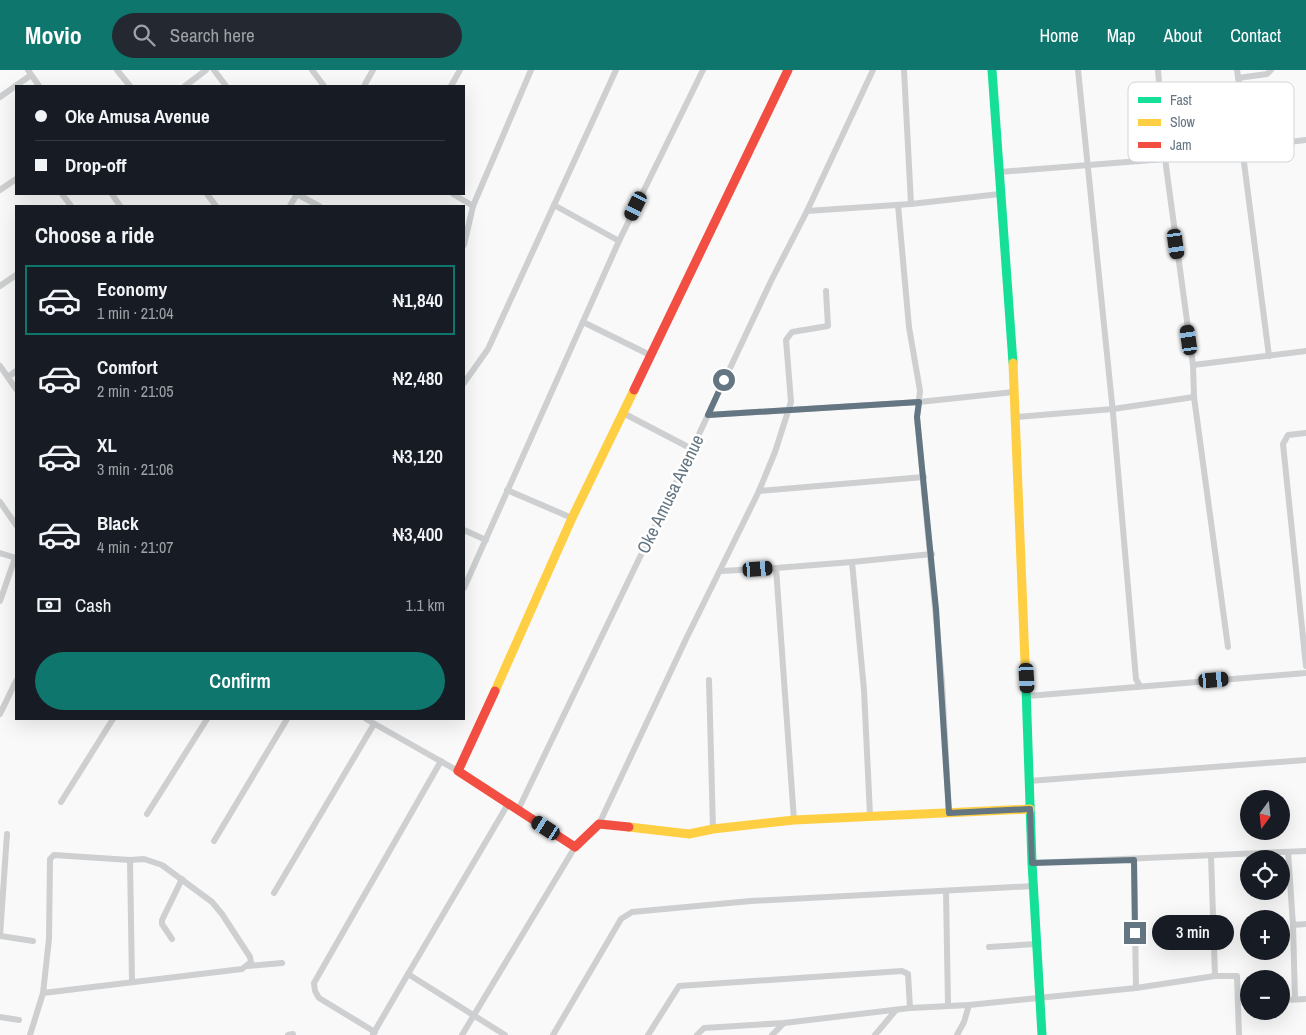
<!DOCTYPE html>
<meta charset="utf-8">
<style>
:root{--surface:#171b24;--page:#242831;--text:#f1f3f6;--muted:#9ea1a6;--line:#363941;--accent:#0f766e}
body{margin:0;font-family:"Archivo Narrow",sans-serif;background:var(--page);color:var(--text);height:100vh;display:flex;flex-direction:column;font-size:19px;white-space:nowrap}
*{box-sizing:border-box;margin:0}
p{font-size:16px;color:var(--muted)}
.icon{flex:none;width:28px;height:28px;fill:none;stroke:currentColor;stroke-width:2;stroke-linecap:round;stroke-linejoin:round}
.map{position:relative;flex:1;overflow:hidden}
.sheet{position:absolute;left:15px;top:135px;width:450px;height:515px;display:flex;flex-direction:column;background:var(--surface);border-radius:0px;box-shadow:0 5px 20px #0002}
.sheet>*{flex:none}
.hud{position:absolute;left:15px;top:15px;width:450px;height:110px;border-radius:0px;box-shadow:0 5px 20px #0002;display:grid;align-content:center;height:110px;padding:0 20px;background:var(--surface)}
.needle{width:32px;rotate:195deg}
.tools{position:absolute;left:1240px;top:720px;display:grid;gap:10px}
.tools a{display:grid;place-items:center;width:50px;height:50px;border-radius:50%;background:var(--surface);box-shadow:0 5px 20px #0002;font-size:25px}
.end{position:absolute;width:22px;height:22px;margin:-11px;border:6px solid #657683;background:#fff;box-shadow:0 0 0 2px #fff}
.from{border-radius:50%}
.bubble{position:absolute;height:35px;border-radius:18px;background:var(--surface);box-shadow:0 5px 20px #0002;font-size:16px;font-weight:600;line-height:35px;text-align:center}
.car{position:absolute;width:15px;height:30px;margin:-15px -8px;border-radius:6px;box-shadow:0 0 4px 1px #0007;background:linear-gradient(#222 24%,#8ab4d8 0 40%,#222 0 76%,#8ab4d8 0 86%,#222 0)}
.hud b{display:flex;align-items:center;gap:18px;height:48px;font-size:19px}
.hud b+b{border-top:1px solid var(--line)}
.hud i{width:12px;height:12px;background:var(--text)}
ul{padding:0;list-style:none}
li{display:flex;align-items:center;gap:15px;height:70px;margin:0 10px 8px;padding:0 10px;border:2px solid transparent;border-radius:0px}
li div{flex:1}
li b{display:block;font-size:19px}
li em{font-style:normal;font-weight:600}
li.selected{border-color:var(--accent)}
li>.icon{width:45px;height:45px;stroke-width:1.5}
h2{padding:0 20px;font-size:22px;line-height:60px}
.pay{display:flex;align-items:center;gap:12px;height:55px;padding:0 20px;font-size:19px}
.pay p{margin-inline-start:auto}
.cta{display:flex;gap:10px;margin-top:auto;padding:10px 20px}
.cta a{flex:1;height:58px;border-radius:30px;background:var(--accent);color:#fff;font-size:20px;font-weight:600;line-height:58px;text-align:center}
header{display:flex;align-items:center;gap:30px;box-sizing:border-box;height:70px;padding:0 25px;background:var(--accent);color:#fff}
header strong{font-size:24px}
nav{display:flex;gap:28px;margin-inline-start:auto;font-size:18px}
.search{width:350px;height:45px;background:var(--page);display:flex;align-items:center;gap:12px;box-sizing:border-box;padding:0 18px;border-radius:28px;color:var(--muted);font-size:19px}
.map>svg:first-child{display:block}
</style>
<header>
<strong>Movio</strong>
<div class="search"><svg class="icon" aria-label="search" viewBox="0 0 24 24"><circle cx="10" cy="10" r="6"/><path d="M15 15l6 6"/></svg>Search here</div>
<nav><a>Home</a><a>Map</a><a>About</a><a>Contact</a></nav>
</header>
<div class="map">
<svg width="1306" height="965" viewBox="0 0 1306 965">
<rect width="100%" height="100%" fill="#f9f9f9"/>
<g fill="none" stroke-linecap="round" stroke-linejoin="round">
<!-- street -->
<g stroke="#cecfd0" stroke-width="6">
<polyline points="28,0 39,16"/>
<polyline points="117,0 130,16"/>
<polyline points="214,0 226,16"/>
<polyline points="312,0 324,16"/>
<polyline points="904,0 911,134"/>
<polyline points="1078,0 1113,343 1136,609 1140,616"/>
<polyline points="1158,0 1166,96 1193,295 1194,327 1228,577"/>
<polyline points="1237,0 1249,77"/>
<polyline points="1238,8 1267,4 1271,0"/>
<polyline points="185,16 206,0"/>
<polyline points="364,16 373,0"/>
<polyline points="451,16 460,0"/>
<polyline points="0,27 31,5"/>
<polyline points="1242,77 1269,286"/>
<polyline points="1000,102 1165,89 1221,80 1306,70"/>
<polyline points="0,120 16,109"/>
<polyline points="62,124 71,136"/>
<polyline points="112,124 120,136"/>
<polyline points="207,124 216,136"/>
<polyline points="453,124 473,136"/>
<polyline points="554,135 619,171"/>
<polyline points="898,135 909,257 920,321 917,347 942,612 949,743"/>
<polyline points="290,136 297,124 319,136"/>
<polyline points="807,141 911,134 1000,124"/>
<polyline points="464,175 473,136 531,0"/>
<polyline points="0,216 16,205"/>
<polyline points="583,252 650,285"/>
<polyline points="1193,295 1306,281"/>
<polyline points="0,296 16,319"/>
<polyline points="8,307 16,301"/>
<polyline points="464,313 488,279 616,0"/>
<polyline points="623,343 692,379"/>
<polyline points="708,345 919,332 1014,322"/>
<polyline points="1017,347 1113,339 1194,327"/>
<polyline points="1306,363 1288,365 1283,374 1306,596"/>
<polyline points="507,420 572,448"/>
<polyline points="759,421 924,407"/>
<polyline points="0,432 16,455"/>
<polyline points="464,460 486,470"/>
<polyline points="0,483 16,488"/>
<polyline points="776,498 852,492"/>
<polyline points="721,501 776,498 794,750"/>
<polyline points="464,518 619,171 703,0"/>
<polyline points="0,531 15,488"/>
<polyline points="709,610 713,759"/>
<polyline points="1028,626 1306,603"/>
<polyline points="0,644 16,611"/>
<polyline points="366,649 458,701"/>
<polyline points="1029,711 1306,690"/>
<polyline points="61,732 113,649"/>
<polyline points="518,740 692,379 771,211 807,141 873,0"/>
<polyline points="147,744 207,649"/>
<polyline points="870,745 864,620 852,492 932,484"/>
<polyline points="599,754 687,567 759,421 775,382 791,332 786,270 792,262 828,256 826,221"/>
<polyline points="214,771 287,649"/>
<polyline points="1288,782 1293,855 1306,854"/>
<polyline points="1211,786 1215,906"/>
<polyline points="130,790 132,912"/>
<polyline points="1134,790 1136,918"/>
<polyline points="1032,793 1306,781"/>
<polyline points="946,821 948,935"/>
<polyline points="274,823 374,654"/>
<polyline points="1293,855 1295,929"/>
<polyline points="0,866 7,764"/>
<polyline points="0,866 33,871"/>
<polyline points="172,869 162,854 162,850 182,809"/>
<polyline points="989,877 1036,874"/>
<polyline points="248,896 282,893"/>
<polyline points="1286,930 1306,929"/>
<polyline points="0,947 19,950"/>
<polyline points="375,962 319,928 315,921 314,913 441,691"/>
<polyline points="373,964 408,904"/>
<polyline points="30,965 43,923 242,899 251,892 250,887 222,844 212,832 162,795 144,789 130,790 54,785 50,789 49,869 43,923"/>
<polyline points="288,965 293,964"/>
<polyline points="462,965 575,777"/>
<polyline points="505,965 408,904 508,734"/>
<polyline points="553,965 621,849 632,842 751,831 1034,816"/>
<polyline points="648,965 679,916 902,901 908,904 910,938"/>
<polyline points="697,965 704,958 784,953 910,938 969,935 1136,918 1215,906 1237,906 1239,965"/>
<polyline points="772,965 784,953"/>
<polyline points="875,965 896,940"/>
<polyline points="957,965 964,952 969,935"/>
</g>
<!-- fast -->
<g stroke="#16e098" stroke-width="9">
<polyline points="992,0 1013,293"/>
<polyline points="1026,617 1032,793 1042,965"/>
</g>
<!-- slow -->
<g stroke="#ffcf43" stroke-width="9">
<polyline points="1013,293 1026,617"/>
<polyline points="495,621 572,448 634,320"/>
<polyline points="629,757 689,764 713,759 794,750 1030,739"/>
</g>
<!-- jam -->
<g stroke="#f24e42" stroke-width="9">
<polyline points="634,320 788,0"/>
<polyline points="495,621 458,701 575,777 599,754 629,757"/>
</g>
</g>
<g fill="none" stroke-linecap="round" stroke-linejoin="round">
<!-- route -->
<polyline stroke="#657683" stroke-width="6" points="724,310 708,345 919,332 917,347 936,539 949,743 1030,739 1032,793 1134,790 1135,863"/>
</g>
<g text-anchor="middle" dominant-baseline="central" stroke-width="5" stroke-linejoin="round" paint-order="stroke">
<!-- street labels -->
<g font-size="18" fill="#657683" stroke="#fff">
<text transform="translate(670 424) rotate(-64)">Oke Amusa Avenue</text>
</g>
</g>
<!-- legend -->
<rect x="1128" y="12" width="166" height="80" rx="8" fill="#fff" stroke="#d1d6da" stroke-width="1"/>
<rect x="1138" y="27" width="23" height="6" fill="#16e098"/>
<rect x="1138" y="49" width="23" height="7" fill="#ffcf43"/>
<rect x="1138" y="72" width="23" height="6" fill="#f24e42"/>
<g font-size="14" fill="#657683">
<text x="1170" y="35">Fast</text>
<text x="1170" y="57">Slow</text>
<text x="1170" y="80">Jam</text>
</g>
</svg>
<div class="tools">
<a><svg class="needle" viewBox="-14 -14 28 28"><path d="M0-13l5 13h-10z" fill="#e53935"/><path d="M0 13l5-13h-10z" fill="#9ea1a6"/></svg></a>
<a><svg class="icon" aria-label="locate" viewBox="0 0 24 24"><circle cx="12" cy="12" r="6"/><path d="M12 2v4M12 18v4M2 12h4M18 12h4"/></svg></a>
<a>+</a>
<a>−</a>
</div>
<i class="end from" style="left:724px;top:310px"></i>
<i class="end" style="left:1135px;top:863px"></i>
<div class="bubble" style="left:1152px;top:845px;width:82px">3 min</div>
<i class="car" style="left:636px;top:136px;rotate:206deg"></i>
<i class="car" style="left:1176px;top:174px;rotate:172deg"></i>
<i class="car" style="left:1189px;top:270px;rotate:352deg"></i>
<i class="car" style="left:758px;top:499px;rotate:86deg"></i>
<i class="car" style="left:1027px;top:608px;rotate:177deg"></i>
<i class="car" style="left:1214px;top:610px;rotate:85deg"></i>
<i class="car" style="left:546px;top:758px;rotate:303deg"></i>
<div class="hud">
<b><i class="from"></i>Oke Amusa Avenue</b>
<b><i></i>Drop-off</b>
</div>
<section class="sheet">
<h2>Choose a ride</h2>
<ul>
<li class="selected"><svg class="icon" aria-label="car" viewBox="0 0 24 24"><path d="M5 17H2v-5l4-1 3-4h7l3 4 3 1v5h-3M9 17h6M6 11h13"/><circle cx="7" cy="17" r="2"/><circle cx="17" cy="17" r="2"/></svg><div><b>Economy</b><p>1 min · 21:04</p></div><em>₦1,840</em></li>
<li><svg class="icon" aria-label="car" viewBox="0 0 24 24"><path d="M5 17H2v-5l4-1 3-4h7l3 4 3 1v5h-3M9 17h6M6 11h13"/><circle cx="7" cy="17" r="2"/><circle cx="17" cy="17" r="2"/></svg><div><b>Comfort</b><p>2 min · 21:05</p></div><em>₦2,480</em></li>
<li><svg class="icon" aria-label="car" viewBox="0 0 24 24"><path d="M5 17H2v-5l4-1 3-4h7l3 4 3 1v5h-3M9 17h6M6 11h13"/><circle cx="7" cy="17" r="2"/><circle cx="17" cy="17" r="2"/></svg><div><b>XL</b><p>3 min · 21:06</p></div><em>₦3,120</em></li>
<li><svg class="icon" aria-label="car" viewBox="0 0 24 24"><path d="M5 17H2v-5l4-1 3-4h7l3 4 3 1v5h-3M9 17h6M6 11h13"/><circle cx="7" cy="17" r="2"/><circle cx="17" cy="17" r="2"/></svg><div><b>Black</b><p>4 min · 21:07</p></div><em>₦3,400</em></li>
</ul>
<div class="pay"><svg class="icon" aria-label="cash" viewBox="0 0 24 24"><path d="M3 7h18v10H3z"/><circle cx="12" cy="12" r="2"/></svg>Cash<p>1.1 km</p></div>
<div class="cta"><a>Confirm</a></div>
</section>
</div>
